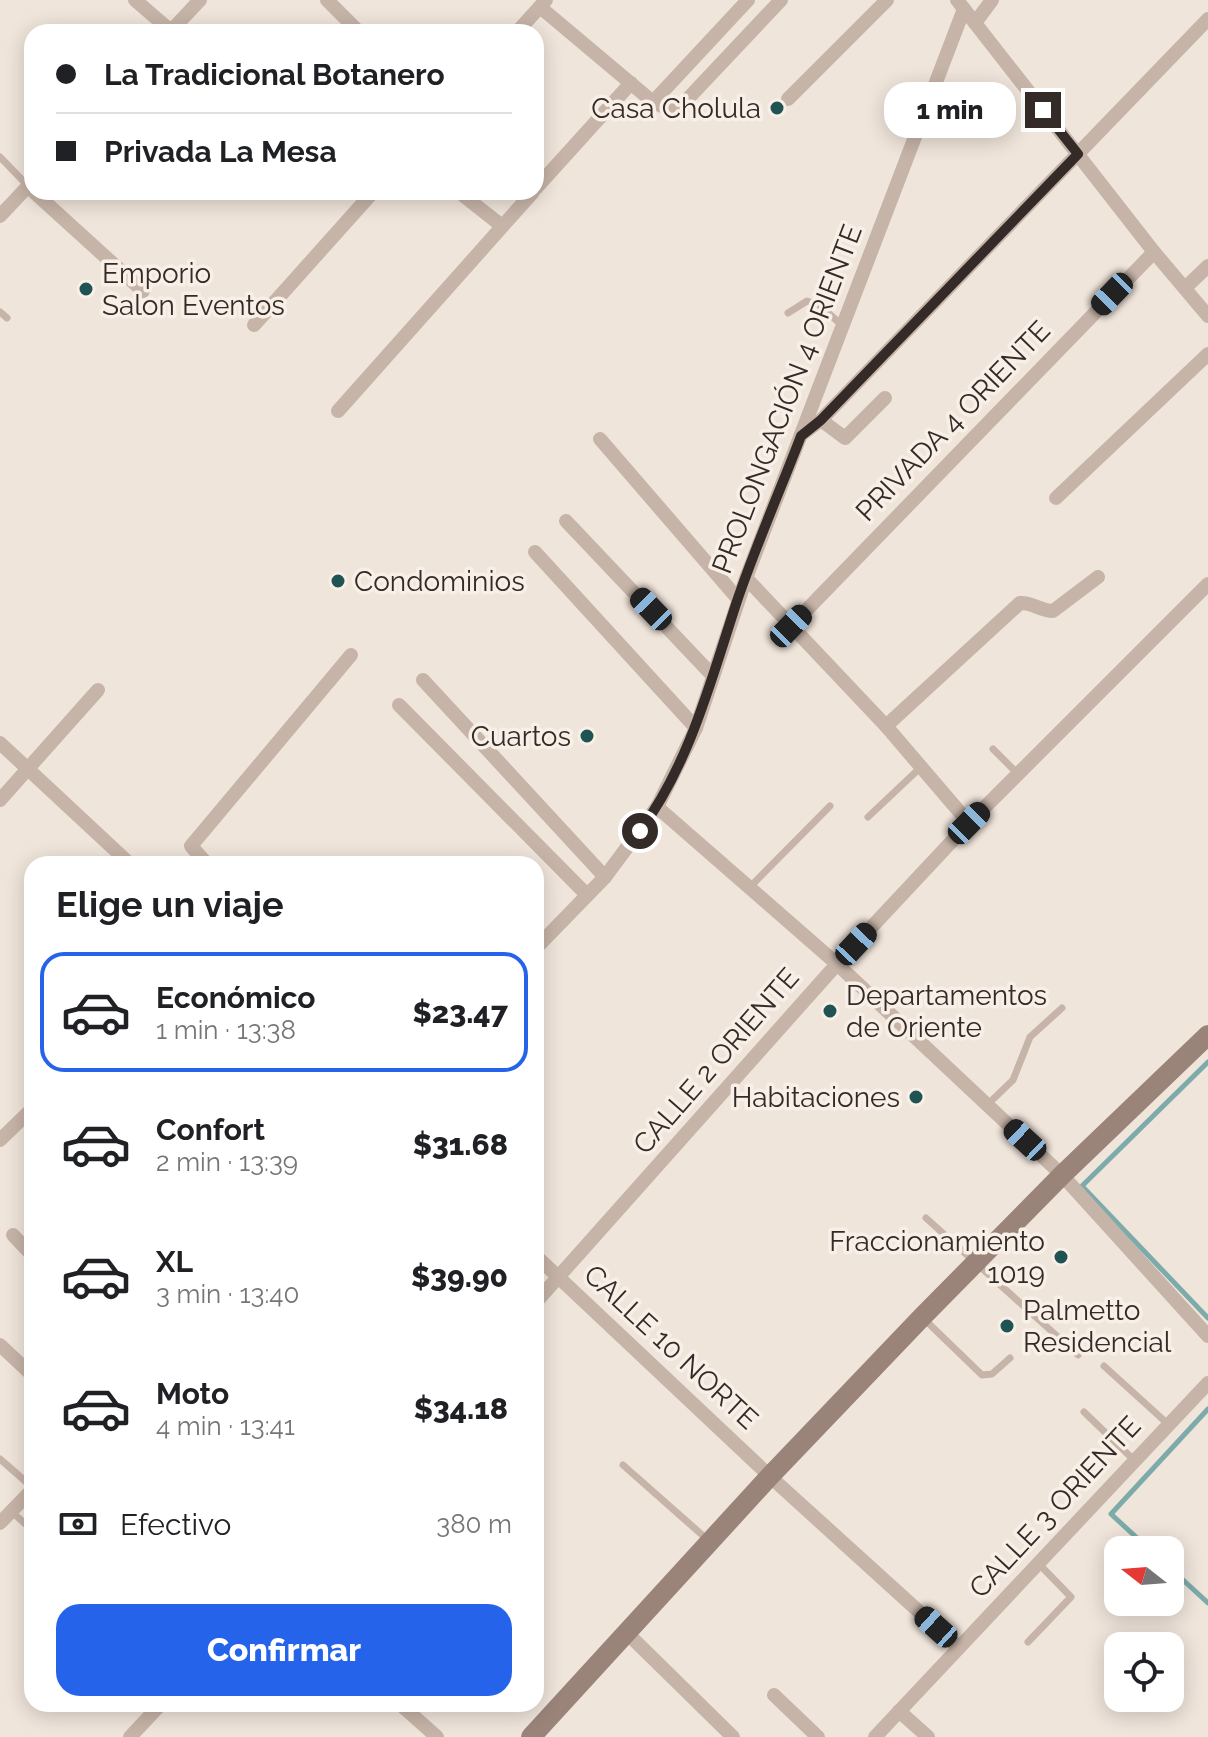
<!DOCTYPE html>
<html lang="es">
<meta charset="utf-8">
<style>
:root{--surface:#fff;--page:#f2f2f2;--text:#202124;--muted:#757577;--line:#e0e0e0;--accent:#2563eb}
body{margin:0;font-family:Raleway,sans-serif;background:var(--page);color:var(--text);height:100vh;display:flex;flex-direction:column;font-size:30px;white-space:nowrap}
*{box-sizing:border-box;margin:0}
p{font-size:26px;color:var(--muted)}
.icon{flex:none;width:44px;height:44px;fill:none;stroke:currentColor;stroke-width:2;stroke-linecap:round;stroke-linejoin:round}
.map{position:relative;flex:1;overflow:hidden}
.details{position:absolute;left:24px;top:856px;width:520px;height:856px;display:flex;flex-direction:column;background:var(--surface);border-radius:24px;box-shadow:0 4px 20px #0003}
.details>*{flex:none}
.guide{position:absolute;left:24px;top:24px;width:520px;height:176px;border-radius:24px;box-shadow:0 4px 20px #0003;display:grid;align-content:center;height:176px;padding:0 32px;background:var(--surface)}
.needle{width:52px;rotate:287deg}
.buttons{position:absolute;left:1104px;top:1536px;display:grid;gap:16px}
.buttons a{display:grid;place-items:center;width:80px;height:80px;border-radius:16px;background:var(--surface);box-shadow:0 4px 20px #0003;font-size:40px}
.end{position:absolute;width:36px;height:36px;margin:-18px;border:10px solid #342b28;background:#fff;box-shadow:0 0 0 4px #fff}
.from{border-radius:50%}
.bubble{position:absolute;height:56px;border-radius:24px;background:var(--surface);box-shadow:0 4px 20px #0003;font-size:26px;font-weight:800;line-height:56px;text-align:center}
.car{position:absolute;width:24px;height:48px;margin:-24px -12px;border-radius:10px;box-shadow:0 0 6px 2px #0007;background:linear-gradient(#222 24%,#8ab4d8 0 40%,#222 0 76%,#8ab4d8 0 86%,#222 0)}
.guide b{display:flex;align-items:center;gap:28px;height:76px;font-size:30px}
.guide b+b{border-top:2px solid var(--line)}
.guide i{width:20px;height:20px;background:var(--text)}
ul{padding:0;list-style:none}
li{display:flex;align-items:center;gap:24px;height:120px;margin:0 16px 12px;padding:0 16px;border:4px solid transparent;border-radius:24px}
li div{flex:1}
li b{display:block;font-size:30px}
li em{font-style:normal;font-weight:800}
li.selected{border-color:var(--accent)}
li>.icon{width:72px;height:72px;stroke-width:1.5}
h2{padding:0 32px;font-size:36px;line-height:96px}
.pay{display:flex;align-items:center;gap:20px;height:88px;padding:0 32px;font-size:30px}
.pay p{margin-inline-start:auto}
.action{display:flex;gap:16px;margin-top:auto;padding:16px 32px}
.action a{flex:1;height:92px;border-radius:24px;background:var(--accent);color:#fff;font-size:32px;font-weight:800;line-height:92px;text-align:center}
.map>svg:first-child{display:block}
</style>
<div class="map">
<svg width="1208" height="1737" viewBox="0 0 1208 1737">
<rect width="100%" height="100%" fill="#f0e5db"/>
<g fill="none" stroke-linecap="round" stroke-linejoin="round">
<!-- stream -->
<g stroke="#7cabaa" stroke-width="5">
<polyline points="1208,1062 1082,1186 1208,1318"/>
<polyline points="1150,1550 1111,1514 1208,1409"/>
<polyline points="1170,1568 1208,1603"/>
</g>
<!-- lane -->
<g stroke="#c7b4a8" stroke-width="7">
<polyline points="0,157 28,186"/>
<polyline points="0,312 7,318"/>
<polyline points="788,313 807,301 819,305 843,326"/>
<polyline points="993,749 1018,774"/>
<polyline points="868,817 921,767"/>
<polyline points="749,888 830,806"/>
<polyline points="987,1105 1013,1080 1030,1037 1062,1008"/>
<polyline points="926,1218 1078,1355"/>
<polyline points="924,1319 982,1375 992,1374 1010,1358"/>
<polyline points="1104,1366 1169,1425"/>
<polyline points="1084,1412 1135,1461"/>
<polyline points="0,1459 32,1487"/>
<polyline points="623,1465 709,1541"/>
<polyline points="11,1511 32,1530"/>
<polyline points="1028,1642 1071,1597 1038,1563"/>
</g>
<!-- street -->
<g stroke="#c7b4a8" stroke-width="14">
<polyline points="135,0 171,31"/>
<polyline points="327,0 359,32"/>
<polyline points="957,0 1154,252 1208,316"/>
<polyline points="540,7 653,102 666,108 681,106 781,0"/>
<polyline points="975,23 992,0"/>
<polyline points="170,32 200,0"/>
<polyline points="517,32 546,0"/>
<polyline points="788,99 887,0"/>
<polyline points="653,102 748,0"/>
<polyline points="536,188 631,83"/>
<polyline points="34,192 143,291"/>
<polyline points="276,192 277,193"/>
<polyline points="459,192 502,226"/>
<polyline points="0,216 32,182"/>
<polyline points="1185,288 1208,266"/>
<polyline points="254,325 373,192"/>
<polyline points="338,411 533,192"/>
<polyline points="821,420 845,438 885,398"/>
<polyline points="801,435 821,420 1208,19"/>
<polyline points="600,439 738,599"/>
<polyline points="1056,498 1208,354"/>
<polyline points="566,521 713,676"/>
<polyline points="535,552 696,728"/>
<polyline points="746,578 886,726 969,823"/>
<polyline points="791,626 1154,252"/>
<polyline points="423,680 605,877"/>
<polyline points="399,705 587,895"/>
<path d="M886 726 1020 603C1032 602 1040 611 1053 611L1098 577"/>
<polyline points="0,743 130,864"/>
<polyline points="0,800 98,690"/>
<polyline points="657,807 837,964 1062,1175 1208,1336"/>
<polyline points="207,864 191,846 351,655"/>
<polyline points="536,948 605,877 657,807 696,728 746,578 964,9"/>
<polyline points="0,1140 32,1109"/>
<polyline points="13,1235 32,1255"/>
<polyline points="536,1256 775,1481 958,1647"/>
<polyline points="536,1302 837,964 969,823 1208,584"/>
<polyline points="0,1345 32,1375"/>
<polyline points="0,1523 32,1490"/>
<polyline points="627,1633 733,1737"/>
<polyline points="774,1695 818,1737"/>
<polyline points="400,1704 437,1737"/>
<polyline points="899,1711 928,1737"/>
<polyline points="130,1737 161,1704"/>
<polyline points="875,1737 1208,1383"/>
</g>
<!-- secondary -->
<polyline stroke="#9a847a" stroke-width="20" points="531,1737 770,1476 922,1317 1062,1175 1208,1035"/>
</g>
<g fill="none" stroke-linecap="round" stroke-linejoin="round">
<!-- route -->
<path stroke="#342b28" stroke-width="10" d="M640 831C690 763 711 680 737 601 756 545 780 491 801 436L821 420 1078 154 1043 110"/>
</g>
<!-- markers -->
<g fill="#205353" stroke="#f8efe7" stroke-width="3">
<circle cx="777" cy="108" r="8"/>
<circle cx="86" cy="289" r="8"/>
<circle cx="338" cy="581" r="8"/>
<circle cx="587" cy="736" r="8"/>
<circle cx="830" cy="1011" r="8"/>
<circle cx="916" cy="1097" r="8"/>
<circle cx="1061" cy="1257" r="8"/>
<circle cx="1007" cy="1326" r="8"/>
</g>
<g text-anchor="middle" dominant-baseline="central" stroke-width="7" stroke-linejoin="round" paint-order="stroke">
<!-- poi labels -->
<g font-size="28" fill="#342b28" stroke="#f8efe7" text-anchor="end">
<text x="761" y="108">Casa Cholula</text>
<text x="102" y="273" text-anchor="start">Emporio<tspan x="102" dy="32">Salon Eventos</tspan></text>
<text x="354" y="581" text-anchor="start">Condominios</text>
<text x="571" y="736">Cuartos</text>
<text x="846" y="995" text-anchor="start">Departamentos<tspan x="846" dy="32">de Oriente</tspan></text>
<text x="900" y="1097">Habitaciones</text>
<text x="1045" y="1241">Fraccionamiento<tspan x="1045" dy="32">1019</tspan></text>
<text x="1023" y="1310" text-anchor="start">Palmetto<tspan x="1023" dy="32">Residencial</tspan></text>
</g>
<!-- street labels -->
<g font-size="28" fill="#342b28" stroke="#f8efe7">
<text transform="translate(787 399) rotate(-69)">PROLONGACIÓN 4 ORIENTE</text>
<text transform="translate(953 421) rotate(-46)">PRIVADA 4 ORIENTE</text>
<text transform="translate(716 1061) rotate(-49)">CALLE 2 ORIENTE</text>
<text transform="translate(671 1347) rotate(43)">CALLE 10 NORTE</text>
<text transform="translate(1055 1507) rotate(-47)">CALLE 3 ORIENTE</text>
</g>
</g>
</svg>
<div class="buttons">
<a><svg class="needle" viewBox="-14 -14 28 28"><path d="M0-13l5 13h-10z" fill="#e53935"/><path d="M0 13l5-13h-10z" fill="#757577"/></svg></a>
<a><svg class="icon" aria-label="locate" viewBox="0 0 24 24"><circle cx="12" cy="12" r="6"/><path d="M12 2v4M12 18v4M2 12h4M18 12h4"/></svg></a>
</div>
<i class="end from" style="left:640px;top:831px"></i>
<i class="end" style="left:1043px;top:110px"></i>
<div class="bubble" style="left:884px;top:82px;width:132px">1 min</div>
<i class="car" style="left:1112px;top:294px;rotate:224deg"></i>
<i class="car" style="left:651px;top:609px;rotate:316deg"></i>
<i class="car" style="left:791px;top:626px;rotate:44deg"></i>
<i class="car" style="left:969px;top:823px;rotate:45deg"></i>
<i class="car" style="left:856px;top:944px;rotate:43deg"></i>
<i class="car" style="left:1025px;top:1140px;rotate:313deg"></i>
<i class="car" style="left:936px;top:1627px;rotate:312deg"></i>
<div class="guide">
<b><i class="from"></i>La Tradicional Botanero</b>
<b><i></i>Privada La Mesa</b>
</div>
<section class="details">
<h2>Elige un viaje</h2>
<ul>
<li class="selected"><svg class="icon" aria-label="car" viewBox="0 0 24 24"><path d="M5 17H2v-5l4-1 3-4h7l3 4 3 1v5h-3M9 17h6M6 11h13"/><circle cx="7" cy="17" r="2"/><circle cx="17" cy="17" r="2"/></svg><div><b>Económico</b><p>1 min · 13:38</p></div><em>$23.47</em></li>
<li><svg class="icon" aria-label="car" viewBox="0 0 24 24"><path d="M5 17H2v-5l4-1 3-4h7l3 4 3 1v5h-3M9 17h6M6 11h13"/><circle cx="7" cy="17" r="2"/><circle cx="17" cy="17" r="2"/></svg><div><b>Confort</b><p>2 min · 13:39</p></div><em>$31.68</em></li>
<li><svg class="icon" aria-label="car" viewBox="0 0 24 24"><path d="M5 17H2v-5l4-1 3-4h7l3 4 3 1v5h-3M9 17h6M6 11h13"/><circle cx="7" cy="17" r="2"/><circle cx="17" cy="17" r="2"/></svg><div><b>XL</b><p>3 min · 13:40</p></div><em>$39.90</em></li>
<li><svg class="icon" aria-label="car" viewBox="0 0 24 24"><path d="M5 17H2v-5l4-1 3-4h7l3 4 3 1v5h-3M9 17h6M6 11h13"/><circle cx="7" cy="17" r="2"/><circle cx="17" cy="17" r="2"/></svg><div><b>Moto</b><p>4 min · 13:41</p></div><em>$34.18</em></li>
</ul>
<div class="pay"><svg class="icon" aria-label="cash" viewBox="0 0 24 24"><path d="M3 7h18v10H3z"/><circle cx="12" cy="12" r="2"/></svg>Efectivo<p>380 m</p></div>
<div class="action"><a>Confirmar</a></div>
</section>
</div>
